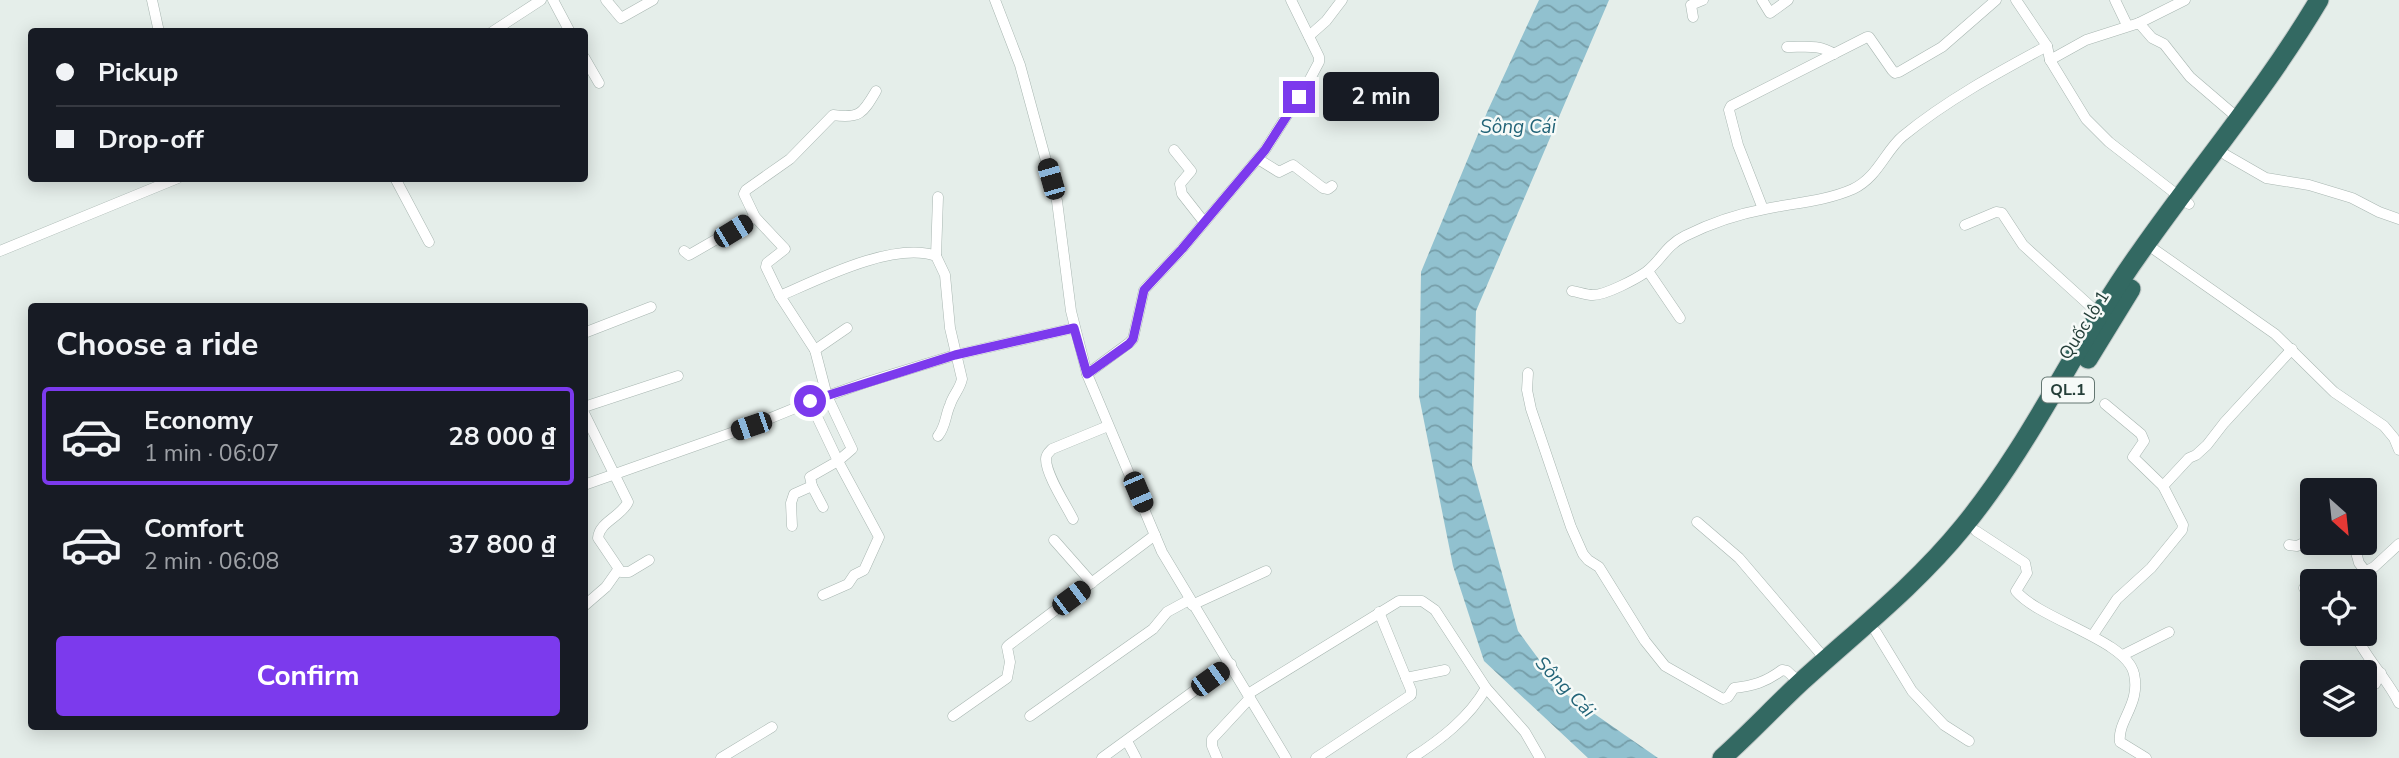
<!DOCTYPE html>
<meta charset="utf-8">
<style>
:root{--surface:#171b24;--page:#20242c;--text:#f1f3f6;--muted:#9ea1a6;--line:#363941;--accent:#7c3aed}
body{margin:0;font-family:"Nunito Sans",sans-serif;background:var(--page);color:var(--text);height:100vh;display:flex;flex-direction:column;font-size:26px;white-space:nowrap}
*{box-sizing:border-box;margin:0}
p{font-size:23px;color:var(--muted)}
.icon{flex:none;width:38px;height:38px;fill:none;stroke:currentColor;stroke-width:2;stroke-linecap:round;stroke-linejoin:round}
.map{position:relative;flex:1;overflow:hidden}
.sheet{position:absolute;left:28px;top:303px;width:560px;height:427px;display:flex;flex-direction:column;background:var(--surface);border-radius:7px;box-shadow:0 4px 18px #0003}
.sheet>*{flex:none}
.hud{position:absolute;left:28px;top:28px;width:560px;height:154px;border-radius:7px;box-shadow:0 4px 18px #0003;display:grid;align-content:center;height:154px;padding:0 28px;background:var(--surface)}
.needle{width:46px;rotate:153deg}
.buttons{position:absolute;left:2300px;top:478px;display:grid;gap:14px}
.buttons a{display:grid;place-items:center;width:77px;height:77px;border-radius:7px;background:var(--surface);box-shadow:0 4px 18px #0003;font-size:35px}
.end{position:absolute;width:32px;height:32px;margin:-16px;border:9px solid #7c3aed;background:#fff;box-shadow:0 0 0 4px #fff}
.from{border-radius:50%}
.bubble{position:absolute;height:49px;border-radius:7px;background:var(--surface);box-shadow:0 4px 18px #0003;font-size:23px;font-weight:700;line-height:49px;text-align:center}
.car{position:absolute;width:21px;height:42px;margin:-21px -10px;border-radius:9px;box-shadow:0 0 5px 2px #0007;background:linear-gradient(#222 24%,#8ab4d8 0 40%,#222 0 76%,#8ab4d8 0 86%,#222 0)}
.hud b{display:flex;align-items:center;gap:24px;height:66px;font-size:26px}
.hud b+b{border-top:2px solid var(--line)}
.hud i{width:18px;height:18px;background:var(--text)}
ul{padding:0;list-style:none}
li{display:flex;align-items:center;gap:21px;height:98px;margin:0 14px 10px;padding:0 14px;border:4px solid transparent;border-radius:7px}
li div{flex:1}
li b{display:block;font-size:26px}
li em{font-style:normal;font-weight:700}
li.selected{border-color:var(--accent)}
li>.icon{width:63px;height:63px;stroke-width:1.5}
h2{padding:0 28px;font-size:32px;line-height:84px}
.action{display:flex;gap:14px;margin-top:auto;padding:14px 28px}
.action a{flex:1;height:80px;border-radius:7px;background:var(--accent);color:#fff;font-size:28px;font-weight:700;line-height:80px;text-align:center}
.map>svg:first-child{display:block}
</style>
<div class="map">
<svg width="2399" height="758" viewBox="0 0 2399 758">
<defs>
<pattern id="water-waves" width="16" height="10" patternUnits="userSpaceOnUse" patternTransform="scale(1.75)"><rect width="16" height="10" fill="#91c1cf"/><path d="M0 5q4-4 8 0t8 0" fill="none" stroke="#769ea9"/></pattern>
</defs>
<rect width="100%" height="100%" fill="#e5eeea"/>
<!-- water -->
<polygon fill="url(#water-waves)" points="1539,0 1609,0 1476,311 1472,465 1518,631 1563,692 1658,758 1588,758 1484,661 1453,566 1419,396 1421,272 1488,110"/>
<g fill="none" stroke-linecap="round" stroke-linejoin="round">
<defs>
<g id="street">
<polyline points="152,0 159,32"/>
<polyline points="553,0 570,32"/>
<polyline points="606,0 621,18 653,0"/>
<polyline points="995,0 1020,65 1057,201 1071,311 1087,374 1162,552 1286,758"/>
<polyline points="1762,0 1770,13 1788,0"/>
<polyline points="2016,0 2047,46 2050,60 2086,119 2109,142 2189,204"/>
<polyline points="2115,0 2127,25"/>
<polyline points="1693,17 1691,5 1703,0"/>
<polyline points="2139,23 2185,0"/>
<polyline points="492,32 541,0"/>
<polyline points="1309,36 1326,21 1342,0"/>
<path d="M1787 47C1805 47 1819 44 1834 54"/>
<polyline points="584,57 599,83"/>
<polyline points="2050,60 2086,40 2139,23 2152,38 2164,44 2190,77 2239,119"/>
<polyline points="1174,150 1191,171 1180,184 1182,194 1204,222"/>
<polyline points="2226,155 2266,178 2309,185 2352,198 2379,212 2399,219"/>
<polyline points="1258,159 1279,172 1293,165 1323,188 1328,189 1332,186"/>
<polyline points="395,178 429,242"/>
<polyline points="1763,209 1738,145 1729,110 1731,106 1867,37 1869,37 1892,70 1895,73 1899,72 1942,47 1996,0"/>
<polyline points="1965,225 1996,212 2002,213 2023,245 2099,314"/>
<polyline points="2155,250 2275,334 2334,392 2384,426 2394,438 2399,450"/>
<polyline points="0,251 178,178"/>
<polyline points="684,251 689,255 755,217"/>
<polyline points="936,256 938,197"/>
<polyline points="1648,271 1680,318"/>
<path d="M1572 291C1579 292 1586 295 1593 295 1606 295 1636 279 1646 272 1661 261 1665 246 1685 236 1709 224 1738 214 1765 209 1794 203 1826 201 1853 189 1878 177 1885 151 1903 136 1947 100 1997 73 2047 46"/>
<path d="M780 296C819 279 894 241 936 256L945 275 950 328 962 379C960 389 953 395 950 405 945 416 946 426 938 436"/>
<polyline points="584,333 651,307"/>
<path d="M815 350 780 296 766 267 767 263 785 249 755 217 744 194 746 190 790 159 833 115C860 119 863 113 876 91"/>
<path d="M1528 373 1527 390 1531 409 1571 527 1583 554 1588 560 1599 567 1645 641 1665 666 1723 699 1728 697 1734 688C1753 686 1766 682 1782 670L1787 671 1800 683"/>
<polyline points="1087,374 1129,343 1133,339 1144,290 1182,249 1265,150 1310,79 1319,62 1319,57 1291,0"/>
<polyline points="810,402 838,461 810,477 812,486 823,507"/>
<polyline points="584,407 678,376"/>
<path d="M584 413 628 502C622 516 599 522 598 538L621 572H629L649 560"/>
<polyline points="584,485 751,426 810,402 867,382 955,355 1074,328"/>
<polyline points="2163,486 2189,458 2196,455 2207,445 2224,423 2292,349"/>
<path d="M1073 519C1066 505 1046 475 1046 459 1046 454 1049 452 1052 449L1108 426"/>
<polyline points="1697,522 1739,558 1826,660"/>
<polyline points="792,526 791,503 794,494 812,486"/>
<path d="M1976 531 2025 563 2027 573 2016 591C2040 620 2127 640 2134 674 2141 704 2117 721 2120 742L2146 758"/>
<polyline points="1054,540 1092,583"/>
<polyline points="2353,542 2359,563 2366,572"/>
<polyline points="2289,545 2297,546 2312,539"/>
<polyline points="2348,581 2374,567 2399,544"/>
<polyline points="2304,588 2312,588"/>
<polyline points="823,595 848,584 854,575 864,570 879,537 838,461 852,449 827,396 815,350 847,328"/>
<polyline points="1192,605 1266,571"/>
<polyline points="584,606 606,587 618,570"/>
<polyline points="1876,632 1912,691 1944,725 1969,741"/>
<path d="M2355 634C2366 659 2387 678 2399 703"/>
<polyline points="2093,635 2117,599 2151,568 2182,530 2183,525 2163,486 2133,457 2144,441 2141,434 2105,404"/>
<polyline points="2123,655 2169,632"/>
<polyline points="1406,678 1445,670"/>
<polyline points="2364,689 2375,684 2381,673"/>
<polyline points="1248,694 1399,601 1422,601 1435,610 1486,688 1525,732 1540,758"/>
<polyline points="953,716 1007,678 1010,662 1007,647 1009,645 1155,535"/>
<polyline points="1030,716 1153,629 1167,612 1189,600"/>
<polyline points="1127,741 1136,758"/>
<polyline points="721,758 772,727"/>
<polyline points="1102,758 1231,664"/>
<polyline points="1217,758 1212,746 1212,739 1250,698"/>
<polyline points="1316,758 1411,695 1411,690 1379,612"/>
<path d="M1412 758C1440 740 1469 718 1486 688"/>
</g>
<g id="highway">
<polyline points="2088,359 2131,289"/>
<path d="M1722 758C1750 733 1775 706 1802 681 1857 631 1916 585 1963 527 2033 442 2077 340 2141 251 2200 167 2266 89 2319 0"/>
</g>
</defs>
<!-- street casing -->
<use href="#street" stroke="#a8b6b1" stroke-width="11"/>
<!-- highway casing -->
<use href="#highway" stroke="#c2c9c8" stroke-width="21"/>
<!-- street -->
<use href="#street" stroke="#fff" stroke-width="10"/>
<!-- highway -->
<use href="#highway" stroke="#336962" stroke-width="19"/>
</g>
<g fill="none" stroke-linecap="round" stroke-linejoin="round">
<!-- route -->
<polyline stroke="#7c3aed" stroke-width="9" points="810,401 955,355 1074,328 1087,374 1129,344 1133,339 1144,290 1182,249 1265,150 1299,97"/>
</g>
<g text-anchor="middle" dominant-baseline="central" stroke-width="5" stroke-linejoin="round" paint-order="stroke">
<!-- shield labels -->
<rect fill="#f6faf8" stroke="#647772" stroke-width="2" x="2042" y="377.5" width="52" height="25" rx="5"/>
<g font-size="16" font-weight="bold" fill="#253f39">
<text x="2068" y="390">QL.1</text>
</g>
<!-- street labels -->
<g font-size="18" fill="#253f39" stroke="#f6faf8">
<text transform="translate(2084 325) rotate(-58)">Quốc lộ 1</text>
</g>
<!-- water labels -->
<g font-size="19" font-style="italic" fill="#226478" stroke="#f6faf8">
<text x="1518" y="127">Sông Cái</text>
<text transform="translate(1565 687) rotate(46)">Sông Cái</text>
</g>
</g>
</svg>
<div class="buttons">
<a><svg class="needle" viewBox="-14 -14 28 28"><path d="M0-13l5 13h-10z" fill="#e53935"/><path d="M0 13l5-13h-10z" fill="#9ea1a6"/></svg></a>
<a><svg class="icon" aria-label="locate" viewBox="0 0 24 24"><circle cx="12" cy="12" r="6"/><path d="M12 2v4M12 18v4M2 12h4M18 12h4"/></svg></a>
<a><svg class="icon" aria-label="layers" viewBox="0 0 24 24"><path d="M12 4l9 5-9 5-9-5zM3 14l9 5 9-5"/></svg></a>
</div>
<i class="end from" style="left:810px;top:401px"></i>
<i class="end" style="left:1299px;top:97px"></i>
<div class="bubble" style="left:1323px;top:72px;width:116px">2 min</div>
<i class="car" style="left:1051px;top:179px;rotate:344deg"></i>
<i class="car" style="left:733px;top:231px;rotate:59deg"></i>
<i class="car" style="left:751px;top:426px;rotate:251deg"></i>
<i class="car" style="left:1138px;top:492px;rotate:157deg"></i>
<i class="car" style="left:1071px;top:598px;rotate:53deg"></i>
<i class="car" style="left:1210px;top:679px;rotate:54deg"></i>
<div class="hud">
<b><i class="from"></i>Pickup</b>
<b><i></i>Drop-off</b>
</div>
<section class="sheet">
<h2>Choose a ride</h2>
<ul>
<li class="selected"><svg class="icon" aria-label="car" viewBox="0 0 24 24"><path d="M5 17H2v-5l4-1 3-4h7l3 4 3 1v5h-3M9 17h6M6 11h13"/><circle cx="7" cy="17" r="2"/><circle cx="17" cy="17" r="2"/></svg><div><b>Economy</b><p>1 min · 06:07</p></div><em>28 000 ₫</em></li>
<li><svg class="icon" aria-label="car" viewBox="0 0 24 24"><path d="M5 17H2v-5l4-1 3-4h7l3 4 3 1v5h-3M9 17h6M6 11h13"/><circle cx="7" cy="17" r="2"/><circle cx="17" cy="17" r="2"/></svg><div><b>Comfort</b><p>2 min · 06:08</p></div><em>37 800 ₫</em></li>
</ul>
<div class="action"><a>Confirm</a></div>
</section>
</div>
